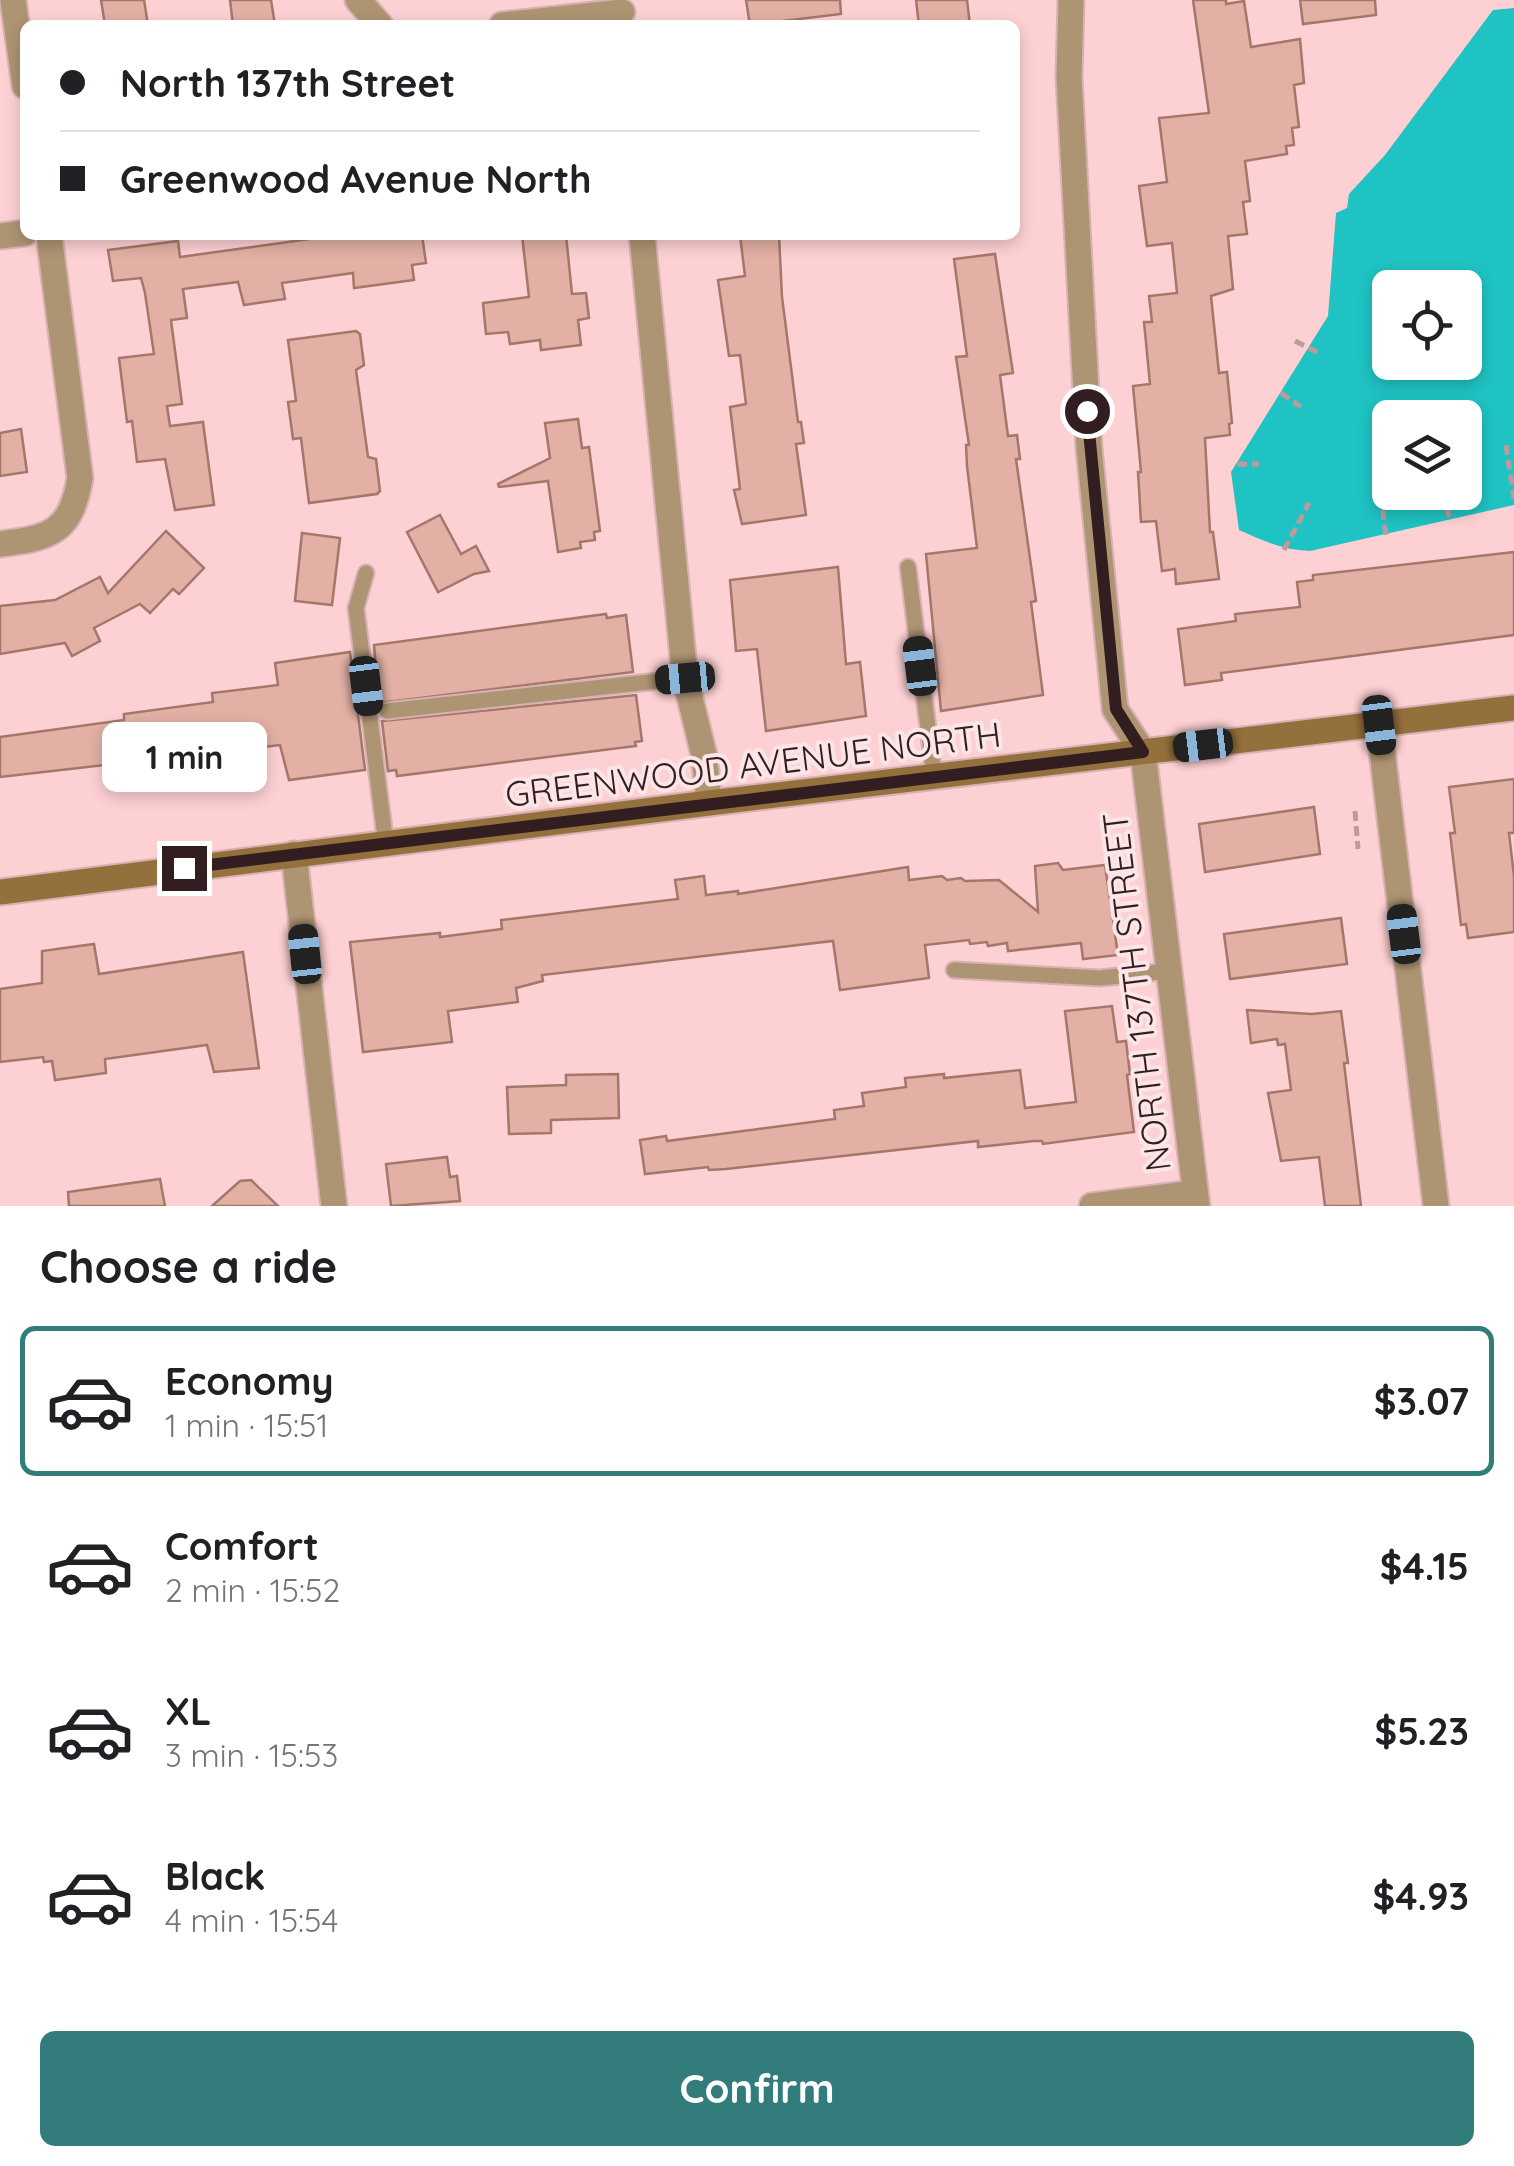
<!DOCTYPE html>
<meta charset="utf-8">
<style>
:root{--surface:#fff;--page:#f2f2f2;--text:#202124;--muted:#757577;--line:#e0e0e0;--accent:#327c7b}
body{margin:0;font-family:Quicksand,sans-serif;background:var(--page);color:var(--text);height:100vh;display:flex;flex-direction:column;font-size:38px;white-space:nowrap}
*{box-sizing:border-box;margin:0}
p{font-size:32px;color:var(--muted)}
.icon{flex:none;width:55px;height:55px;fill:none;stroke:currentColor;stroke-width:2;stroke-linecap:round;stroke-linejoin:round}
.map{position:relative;height:1206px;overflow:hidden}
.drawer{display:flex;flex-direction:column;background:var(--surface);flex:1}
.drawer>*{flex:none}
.hud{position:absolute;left:20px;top:20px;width:1000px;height:220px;border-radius:15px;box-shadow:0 5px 15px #0003;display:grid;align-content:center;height:220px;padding:0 40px;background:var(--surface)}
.tools{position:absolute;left:1372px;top:270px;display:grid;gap:20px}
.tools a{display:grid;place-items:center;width:110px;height:110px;border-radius:15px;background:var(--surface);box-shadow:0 5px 15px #0003;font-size:50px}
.end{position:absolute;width:45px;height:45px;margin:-22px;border:12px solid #321e20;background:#fff;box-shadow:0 0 0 5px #fff}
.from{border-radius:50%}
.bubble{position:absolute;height:70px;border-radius:15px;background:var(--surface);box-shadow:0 5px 15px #0003;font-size:32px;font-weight:800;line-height:70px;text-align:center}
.car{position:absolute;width:30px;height:60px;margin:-30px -15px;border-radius:12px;box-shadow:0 0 8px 2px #0007;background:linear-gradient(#222 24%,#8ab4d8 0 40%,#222 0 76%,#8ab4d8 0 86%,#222 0)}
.hud b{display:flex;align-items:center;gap:35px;height:95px;font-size:38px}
.hud b+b{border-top:2px solid var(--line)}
.hud i{width:25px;height:25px;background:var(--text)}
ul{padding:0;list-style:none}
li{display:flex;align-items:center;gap:30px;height:150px;margin:0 20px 15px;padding:0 20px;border:5px solid transparent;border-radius:15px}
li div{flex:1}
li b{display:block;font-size:38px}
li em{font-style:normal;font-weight:800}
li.active{border-color:var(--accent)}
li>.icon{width:90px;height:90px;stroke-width:1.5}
h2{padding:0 40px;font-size:45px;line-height:120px}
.action{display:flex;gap:20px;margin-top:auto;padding:20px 40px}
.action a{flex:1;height:115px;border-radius:15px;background:var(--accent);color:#fff;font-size:40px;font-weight:800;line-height:115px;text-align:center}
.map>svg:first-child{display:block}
</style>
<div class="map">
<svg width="1514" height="1206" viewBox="0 0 1514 1206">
<rect width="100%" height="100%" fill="#fdd1d3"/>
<!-- water -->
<path fill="#1fc3c3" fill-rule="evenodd" d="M1514 8V505L1310 551C1282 550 1264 541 1239 530L1231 472 1328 316 1336 213 1347 208 1349 194 1385 155 1493 10ZM1390 288H1465V362H1390ZM1390 418H1465V492H1390Z"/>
<!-- building -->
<g fill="#e2b0a4" stroke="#a5776b" stroke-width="2.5">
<polygon points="101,0 144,0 148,25 105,25"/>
<polygon points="230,0 271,0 275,25 233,25"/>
<polygon points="746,0 840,0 841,14 750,25"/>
<polygon points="916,0 967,0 970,25 919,25"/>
<polygon points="1193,0 1226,0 1226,4 1244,1 1251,47 1300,39 1304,83 1294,85 1299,127 1292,128 1294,145 1286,146 1287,154 1245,161 1250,201 1243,202 1247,234 1228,236 1233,289 1211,296 1219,373 1227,372 1232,423 1229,424 1230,435 1205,438 1210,532 1213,532 1219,579 1176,584 1175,569 1162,571 1156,521 1141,522 1138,472 1141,472 1133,386 1150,384 1144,322 1152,322 1149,296 1177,293 1172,243 1147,246 1139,186 1167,182 1159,118 1209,113"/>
<polygon points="1300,0 1375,0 1376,15 1303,24"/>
<polygon points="338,235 422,235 426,263 412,265 414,280 354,288 353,273 282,283 285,299 244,305 238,282 183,289 187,318 171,320 182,404 167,406 170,426 203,422 214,505 175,510 165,459 137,462 132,421 127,422 119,358 154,354 145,293 141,278 113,281 108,250 178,241 180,257"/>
<polygon points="522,235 566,235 572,294 586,293 589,318 578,320 581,345 541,350 540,340 510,344 508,332 486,334 483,303 529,297"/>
<polygon points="740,235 779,235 782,297 798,422 801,422 804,443 796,444 806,515 742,524 734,490 740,489 730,407 746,404 740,355 729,356 718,280 745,276"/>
<polygon points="995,254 1013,373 1000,375 1008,436 1017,435 1020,459 1016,459 1036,601 1031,602 1043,695 941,711 926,554 977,548 967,466 966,445 969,445 956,357 967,356 954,259"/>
<polygon points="356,331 360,334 364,365 356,370 368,457 376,459 380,491 377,494 309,503 301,438 293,439 288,402 296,401 288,340"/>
<polygon points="578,419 582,448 589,447 600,531 594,532 595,540 580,542 581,548 558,552 548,481 499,487 498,484 550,458 545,423"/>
<polygon points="21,429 27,472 0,476 0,433"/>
<polygon points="440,515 461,554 476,546 489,571 474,574 438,592 407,532"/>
<polygon points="166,531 204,568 179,594 173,589 150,613 140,604 94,628 100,641 72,656 65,643 0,654 0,606 55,600 100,577 108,593"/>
<polygon points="302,533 340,538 332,605 295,601"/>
<polygon points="1514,552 1514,635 1221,673 1222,680 1185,685 1178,629 1236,621 1235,614 1300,607 1297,582 1313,580 1313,575"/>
<polygon points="838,567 846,664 860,662 866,716 766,731 757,649 736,651 730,580"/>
<polygon points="606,614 607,618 626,615 633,672 379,703 374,645"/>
<polygon points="350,652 365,770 289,780 280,745 0,777 0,737 124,720 124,714 213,702 212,693 278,685 275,663"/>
<polygon points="636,695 642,741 635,742 636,746 397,776 396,770 388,771 382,721"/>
<polygon points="1514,779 1514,833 1509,833 1514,876 1514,932 1468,938 1466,924 1461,925 1450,833 1455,833 1449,787"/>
<polygon points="1314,807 1320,854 1205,872 1199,824"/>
<polygon points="1058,863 1063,870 1105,865 1118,955 1083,959 1081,943 1008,951 1007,943 988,946 987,942 970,944 969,940 925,945 929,978 840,990 833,941 542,975 543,981 516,988 518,1002 448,1011 452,1042 363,1052 350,942 440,933 440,937 502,929 501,920 678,899 675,880 704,876 706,895 738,891 738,894 908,867 909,880 942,876 947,880 961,878 965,881 999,880 1038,912 1035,866"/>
<polygon points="1341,918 1347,964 1230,979 1224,934"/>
<polygon points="94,944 99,974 243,952 259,1068 214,1072 207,1045 105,1059 106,1073 55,1080 52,1061 44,1062 43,1057 0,1062 0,989 42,983 42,951"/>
<polygon points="1112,1006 1117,1042 1126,1041 1130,1074 1127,1075 1134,1132 1043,1144 1042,1141 1034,1141 978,1147 978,1141 726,1169 709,1170 708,1167 645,1174 640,1140 666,1136 667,1141 835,1119 834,1110 864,1106 862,1093 906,1087 905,1078 944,1074 944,1078 1020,1070 1025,1108 1076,1102 1065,1011"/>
<polygon points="1247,1010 1312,1014 1341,1011 1348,1063 1344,1063 1361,1206 1325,1206 1319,1157 1281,1161 1268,1093 1291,1090 1285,1044 1278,1045 1277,1039 1251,1043"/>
<polygon points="618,1074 619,1118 551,1120 551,1133 509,1134 507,1087 566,1085 566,1075"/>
<polygon points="447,1157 450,1177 457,1176 460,1201 391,1206 386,1164"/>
<polygon points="160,1179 165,1206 69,1206 68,1192"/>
<polygon points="251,1180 278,1206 212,1206 240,1181"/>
</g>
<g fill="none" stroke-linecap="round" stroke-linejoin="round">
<defs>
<g id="lane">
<polyline points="908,567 934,776"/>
<polyline points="366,573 356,608 386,845"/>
<polyline points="387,711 685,678"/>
<polyline points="954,970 1100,978 1169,971"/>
</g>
<g id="street">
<polyline points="13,0 25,86"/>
<polyline points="358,0 380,25"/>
<polyline points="1071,0 1069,77 1089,448 1115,709 1143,752 1197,1206"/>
<polyline points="502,25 622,12"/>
<polyline points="642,235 685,678 704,755 709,803"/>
<polyline points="0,236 25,233"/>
<path d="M0 544C51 538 71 532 80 478L49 235"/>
<polyline points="1379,725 1436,1206"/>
<polyline points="294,854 334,1206"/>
<polyline points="1092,1206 1195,1193"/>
</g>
<polyline id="secondary" points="0,892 709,803 1514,708"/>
</defs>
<!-- lane casing -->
<use href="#lane" stroke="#d8b1b3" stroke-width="19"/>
<!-- street casing -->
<use href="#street" stroke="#d8b1b3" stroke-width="29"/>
<!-- secondary casing -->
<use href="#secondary" stroke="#d8b1b3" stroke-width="29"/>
<!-- path -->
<g stroke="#bf9a9c" stroke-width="5" stroke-dasharray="10 5" stroke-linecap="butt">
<polyline points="1295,341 1321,354"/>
<polyline points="1281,393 1301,407"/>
<polyline points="1506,445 1514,499"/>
<polyline points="1237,464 1259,464"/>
<polyline points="1446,492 1449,520"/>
<polyline points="1381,495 1386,536"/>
<polyline points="1284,550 1309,503"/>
<polyline points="1355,811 1358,849"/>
</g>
<!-- lane -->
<use href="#lane" stroke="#ad9473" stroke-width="15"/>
<!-- street -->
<use href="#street" stroke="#ad9473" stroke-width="25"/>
<!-- secondary -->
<use href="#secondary" stroke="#94703c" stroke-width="25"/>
</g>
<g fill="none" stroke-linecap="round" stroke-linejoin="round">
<!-- route -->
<polyline stroke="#321e20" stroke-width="12" points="184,868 1143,752 1116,709 1087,411"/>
</g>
<g text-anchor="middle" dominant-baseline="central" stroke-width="8" stroke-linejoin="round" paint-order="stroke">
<!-- street labels -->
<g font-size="35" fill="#321e20" stroke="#fbe5e6">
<text transform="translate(753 764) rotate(-7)">GREENWOOD AVENUE NORTH</text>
<text transform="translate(1136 992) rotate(-97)">NORTH 137TH STREET</text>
</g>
</g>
</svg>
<div class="tools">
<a><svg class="icon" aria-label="locate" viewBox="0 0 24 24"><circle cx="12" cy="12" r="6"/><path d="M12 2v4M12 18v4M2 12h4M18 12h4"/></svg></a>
<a><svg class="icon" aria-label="layers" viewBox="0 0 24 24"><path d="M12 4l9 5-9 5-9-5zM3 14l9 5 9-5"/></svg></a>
</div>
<i class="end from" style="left:1087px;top:411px"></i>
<i class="end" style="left:184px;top:868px"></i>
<div class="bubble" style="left:102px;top:722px;width:165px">1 min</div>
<i class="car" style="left:920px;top:666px;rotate:353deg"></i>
<i class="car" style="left:685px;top:678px;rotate:265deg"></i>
<i class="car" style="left:366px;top:686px;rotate:173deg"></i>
<i class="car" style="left:1379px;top:725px;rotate:173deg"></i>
<i class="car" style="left:1203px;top:745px;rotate:263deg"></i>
<i class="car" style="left:1404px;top:934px;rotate:353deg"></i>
<i class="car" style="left:305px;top:954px;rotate:354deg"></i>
<div class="hud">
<b><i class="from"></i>North 137th Street</b>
<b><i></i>Greenwood Avenue North</b>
</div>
</div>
<section class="drawer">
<h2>Choose a ride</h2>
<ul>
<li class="active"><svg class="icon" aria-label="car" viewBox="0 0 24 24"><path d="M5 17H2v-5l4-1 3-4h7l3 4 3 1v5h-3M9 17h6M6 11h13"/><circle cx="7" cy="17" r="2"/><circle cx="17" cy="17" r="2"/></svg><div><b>Economy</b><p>1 min · 15:51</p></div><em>$3.07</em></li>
<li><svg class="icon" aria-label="car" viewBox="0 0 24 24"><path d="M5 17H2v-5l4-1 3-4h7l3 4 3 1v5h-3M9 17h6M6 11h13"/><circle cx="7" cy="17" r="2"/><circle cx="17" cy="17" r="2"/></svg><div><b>Comfort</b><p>2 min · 15:52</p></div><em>$4.15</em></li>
<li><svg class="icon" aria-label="car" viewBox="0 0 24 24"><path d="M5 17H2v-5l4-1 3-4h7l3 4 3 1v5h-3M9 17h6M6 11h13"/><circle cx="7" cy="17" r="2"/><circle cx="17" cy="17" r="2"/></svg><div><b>XL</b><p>3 min · 15:53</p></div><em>$5.23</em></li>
<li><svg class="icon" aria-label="car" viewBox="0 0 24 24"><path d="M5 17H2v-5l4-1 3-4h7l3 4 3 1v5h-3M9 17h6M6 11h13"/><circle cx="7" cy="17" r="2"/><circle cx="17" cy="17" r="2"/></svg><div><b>Black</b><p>4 min · 15:54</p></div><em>$4.93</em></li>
</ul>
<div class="action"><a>Confirm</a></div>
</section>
